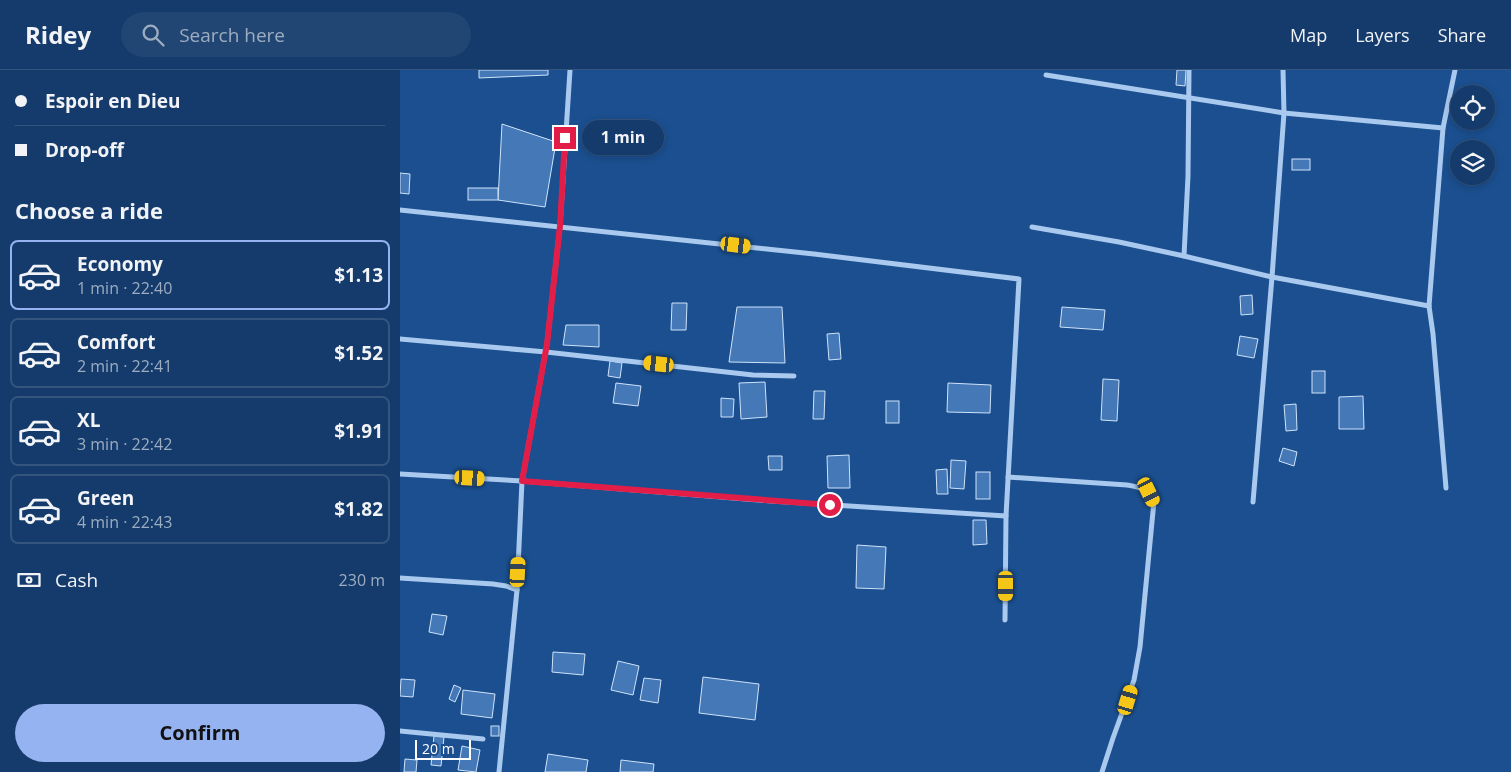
<!DOCTYPE html>
<meta charset="utf-8">
<style>
:root{--surface:#143b6b;--page:#214673;--text:#f1f3f6;--muted:#9dadc1;--line:#33557e;--accent:#95b2f1}
body{margin:0;font-family:"Open Sans",sans-serif;background:var(--page);color:var(--text);height:100vh;display:flex;flex-direction:column;font-size:19px;white-space:nowrap}
*{box-sizing:border-box;margin:0}
p{font-size:16px;color:var(--muted)}
.icon{flex:none;width:28px;height:28px;fill:none;stroke:currentColor;stroke-width:2;stroke-linecap:round;stroke-linejoin:round}
.map{position:relative;flex:1;overflow:hidden}
.panel{display:flex;flex-direction:column;background:var(--surface);width:400px}
.panel>*{flex:none}
.guide{display:grid;align-content:center;height:110px;padding:0 15px;background:var(--surface)}
.fabs{position:absolute;left:1050px;top:15px;display:grid;gap:10px}
.fabs a{display:grid;place-items:center;width:45px;height:45px;border-radius:50%;background:var(--surface);box-shadow:0 2px 8px #0003,0 0 0 1px var(--line);font-size:25px}
.scale{position:absolute;left:15px;bottom:12px;width:56px;box-sizing:border-box;padding-left:5px;border:2px solid #fff;border-top:0;font-size:14px;line-height:18px;white-space:nowrap;color:#fff;-webkit-text-stroke:4px #1b4f8f;paint-order:stroke}
.end{position:absolute;width:22px;height:22px;margin:-11px;border:6px solid #e11d48;background:#fff;box-shadow:0 0 0 2px #fff}
.from{border-radius:50%}
.bubble{position:absolute;height:35px;border-radius:18px;background:var(--surface);box-shadow:0 2px 8px #0003,0 0 0 1px var(--line);font-size:16px;font-weight:700;line-height:35px;text-align:center}
.car{position:absolute;width:15px;height:30px;margin:-15px -8px;border-radius:6px;box-shadow:0 0 4px 1px #0007;background:linear-gradient(#f5c518 24%,#345 0 40%,#f5c518 0 76%,#345 0 86%,#f5c518 0)}
.guide b{display:flex;align-items:center;gap:18px;height:48px;font-size:19px}
.guide b+b{border-top:1px solid var(--line)}
.guide i{width:12px;height:12px;background:var(--text)}
ul{padding:0;list-style:none}
li{display:flex;align-items:center;gap:15px;height:70px;margin:0 10px 8px;padding:0 5px;border:2px solid var(--line);border-radius:8px}
li div{flex:1}
li b{display:block;font-size:19px}
li em{font-style:normal;font-weight:700}
li.selected{border-color:var(--accent)}
li>.icon{width:45px;height:45px;stroke-width:1.5}
h2{padding:0 15px;font-size:22px;line-height:60px}
.pay{display:flex;align-items:center;gap:12px;height:55px;padding:0 15px;font-size:19px}
.pay p{margin-inline-start:auto}
.action{display:flex;gap:10px;margin-top:auto;padding:10px 15px}
.action a{flex:1;height:58px;border-radius:30px;background:var(--accent);color:#111;font-size:20px;font-weight:700;line-height:58px;text-align:center}
header{display:flex;align-items:center;gap:30px;box-sizing:border-box;height:70px;padding:0 25px;background:var(--surface);border-bottom:1px solid var(--line)}
header strong{font-size:24px}
nav{display:flex;gap:28px;margin-inline-start:auto;font-size:18px}
.search{width:350px;height:45px;background:var(--page);display:flex;align-items:center;gap:12px;box-sizing:border-box;padding:0 18px;border-radius:28px;color:var(--muted);font-size:19px}
main{display:flex;flex:1;min-height:0}
.map>svg:first-child{display:block}
</style>
<header>
<strong>Ridey</strong>
<div class="search"><svg class="icon" aria-label="search" viewBox="0 0 24 24"><circle cx="10" cy="10" r="6"/><path d="M15 15l6 6"/></svg>Search here</div>
<nav><a>Map</a><a>Layers</a><a>Share</a></nav>
</header>
<main>
<section class="panel">
<div class="guide">
<b><i class="from"></i>Espoir en Dieu</b>
<b><i></i>Drop-off</b>
</div>
<h2>Choose a ride</h2>
<ul>
<li class="selected"><svg class="icon" aria-label="car" viewBox="0 0 24 24"><path d="M5 17H2v-5l4-1 3-4h7l3 4 3 1v5h-3M9 17h6M6 11h13"/><circle cx="7" cy="17" r="2"/><circle cx="17" cy="17" r="2"/></svg><div><b>Economy</b><p>1 min · 22:40</p></div><em>$1.13</em></li>
<li><svg class="icon" aria-label="car" viewBox="0 0 24 24"><path d="M5 17H2v-5l4-1 3-4h7l3 4 3 1v5h-3M9 17h6M6 11h13"/><circle cx="7" cy="17" r="2"/><circle cx="17" cy="17" r="2"/></svg><div><b>Comfort</b><p>2 min · 22:41</p></div><em>$1.52</em></li>
<li><svg class="icon" aria-label="car" viewBox="0 0 24 24"><path d="M5 17H2v-5l4-1 3-4h7l3 4 3 1v5h-3M9 17h6M6 11h13"/><circle cx="7" cy="17" r="2"/><circle cx="17" cy="17" r="2"/></svg><div><b>XL</b><p>3 min · 22:42</p></div><em>$1.91</em></li>
<li><svg class="icon" aria-label="car" viewBox="0 0 24 24"><path d="M5 17H2v-5l4-1 3-4h7l3 4 3 1v5h-3M9 17h6M6 11h13"/><circle cx="7" cy="17" r="2"/><circle cx="17" cy="17" r="2"/></svg><div><b>Green</b><p>4 min · 22:43</p></div><em>$1.82</em></li>
</ul>
<div class="pay"><svg class="icon" aria-label="cash" viewBox="0 0 24 24"><path d="M3 7h18v10H3z"/><circle cx="12" cy="12" r="2"/></svg>Cash<p>230 m</p></div>
<div class="action"><a>Confirm</a></div>
</section>
<div class="map">
<svg width="1111" height="702" viewBox="0 0 1111 702">
<rect width="100%" height="100%" fill="#1b4f8f"/>
<!-- building -->
<g fill="#4478b7" stroke="#cfe3fa">
<polygon points="79,0 148,0 148,5 79,8"/>
<polygon points="777,0 786,0 785,16 776,15"/>
<polygon points="102,54 156,72 145,137 98,130"/>
<rect x="892" y="89" width="18" height="11"/>
<polygon points="0,103 10,104 9,124 0,123"/>
<rect x="68" y="118" width="30" height="12"/>
<polygon points="852,225 853,244 841,245 840,226"/>
<polygon points="272,233 287,233 286,260 271,260"/>
<polygon points="337,237 382,237 385,293 329,292"/>
<polygon points="662,237 705,240 703,260 660,257"/>
<polygon points="166,255 199,255 199,277 163,275"/>
<polygon points="439,263 441,289 429,290 427,264"/>
<polygon points="840,266 858,269 854,288 837,285"/>
<polygon points="210,291 222,293 220,308 208,306"/>
<rect x="912" y="301" width="13" height="22"/>
<polygon points="703,309 719,310 717,351 701,350"/>
<polygon points="365,312 367,347 341,349 339,313"/>
<polygon points="216,313 241,316 238,336 213,333"/>
<polygon points="548,313 591,315 590,343 547,342"/>
<polygon points="414,321 425,321 424,349 413,349"/>
<polygon points="963,326 964,359 939,359 939,327"/>
<polygon points="321,328 334,329 333,347 321,347"/>
<rect x="486" y="331" width="13" height="22"/>
<polygon points="896,334 897,360 886,361 884,335"/>
<polygon points="883,378 897,382 894,396 879,391"/>
<polygon points="449,385 450,418 428,418 427,386"/>
<polygon points="368,386 382,386 382,400 369,400"/>
<polygon points="551,390 566,391 564,419 550,418"/>
<polygon points="547,399 548,424 537,424 536,400"/>
<rect x="576" y="402" width="14" height="27"/>
<polygon points="573,450 586,450 587,474 573,475"/>
<polygon points="457,475 486,477 484,519 456,518"/>
<polygon points="32,544 47,546 43,565 29,562"/>
<polygon points="153,582 185,584 183,605 152,602"/>
<polygon points="218,591 239,596 233,625 211,620"/>
<polygon points="303,607 359,614 355,650 299,643"/>
<polygon points="244,608 261,610 258,633 240,630"/>
<polygon points="1,609 15,610 13,627 0,626"/>
<polygon points="54,615 61,618 55,632 49,629"/>
<polygon points="63,620 95,624 92,648 61,644"/>
<rect x="91" y="656" width="8" height="10"/>
<polygon points="34,666 44,667 41,696 31,695"/>
<polygon points="62,676 80,680 76,702 58,700"/>
<polygon points="148,684 188,690 186,702 145,702"/>
<polygon points="5,689 17,690 16,702 4,702"/>
<polygon points="221,690 254,694 253,702 220,702"/>
</g>
<g fill="none" stroke-linecap="round" stroke-linejoin="round">
<!-- minor -->
<g stroke="#a9c9ee" stroke-width="5">
<polyline points="646,5 884,43 1043,58"/>
<polyline points="0,140 414,184 619,209 606,446 371,431 122,411 0,404"/>
<polyline points="632,157 719,172 784,186 788,106 789,0"/>
<polyline points="784,186 872,207 1029,236"/>
<polyline points="0,269 146,282 353,305 394,306"/>
<path d="M608 407 727 415C740 417 747 419 754 431L740 577 734 610 713 668 702 702"/>
<polyline points="1046,418 1033,264 1029,236 1043,58 1055,0"/>
<polyline points="853,432 872,207 884,43 883,0"/>
<polyline points="0,508 93,514 106,516 117,520"/>
<polyline points="605,550 606,446"/>
<polyline points="0,661 83,669"/>
<polyline points="99,702 117,520 122,411 147,274 160,156 170,0"/>
</g>
</g>
<g fill="none" stroke-linecap="round" stroke-linejoin="round">
<!-- route -->
<polyline stroke="#e11d48" stroke-width="6" points="165,68 160,156 147,274 122,411 430,435"/>
</g>
</svg>
<div class="fabs">
<a><svg class="icon" aria-label="locate" viewBox="0 0 24 24"><circle cx="12" cy="12" r="6"/><path d="M12 2v4M12 18v4M2 12h4M18 12h4"/></svg></a>
<a><svg class="icon" aria-label="layers" viewBox="0 0 24 24"><path d="M12 4l9 5-9 5-9-5zM3 14l9 5 9-5"/></svg></a>
</div>
<div class="scale">20 m</div>
<i class="end from" style="left:430px;top:435px"></i>
<i class="end" style="left:165px;top:68px"></i>
<div class="bubble" style="left:182px;top:50px;width:82px">1 min</div>
<i class="car" style="left:336px;top:175px;rotate:97deg"></i>
<i class="car" style="left:259px;top:294px;rotate:276deg"></i>
<i class="car" style="left:70px;top:408px;rotate:93deg"></i>
<i class="car" style="left:749px;top:422px;rotate:154deg"></i>
<i class="car" style="left:118px;top:502px;rotate:3deg"></i>
<i class="car" style="left:606px;top:516px;rotate:180deg"></i>
<i class="car" style="left:728px;top:630px;rotate:17deg"></i>
</div>
</main>
